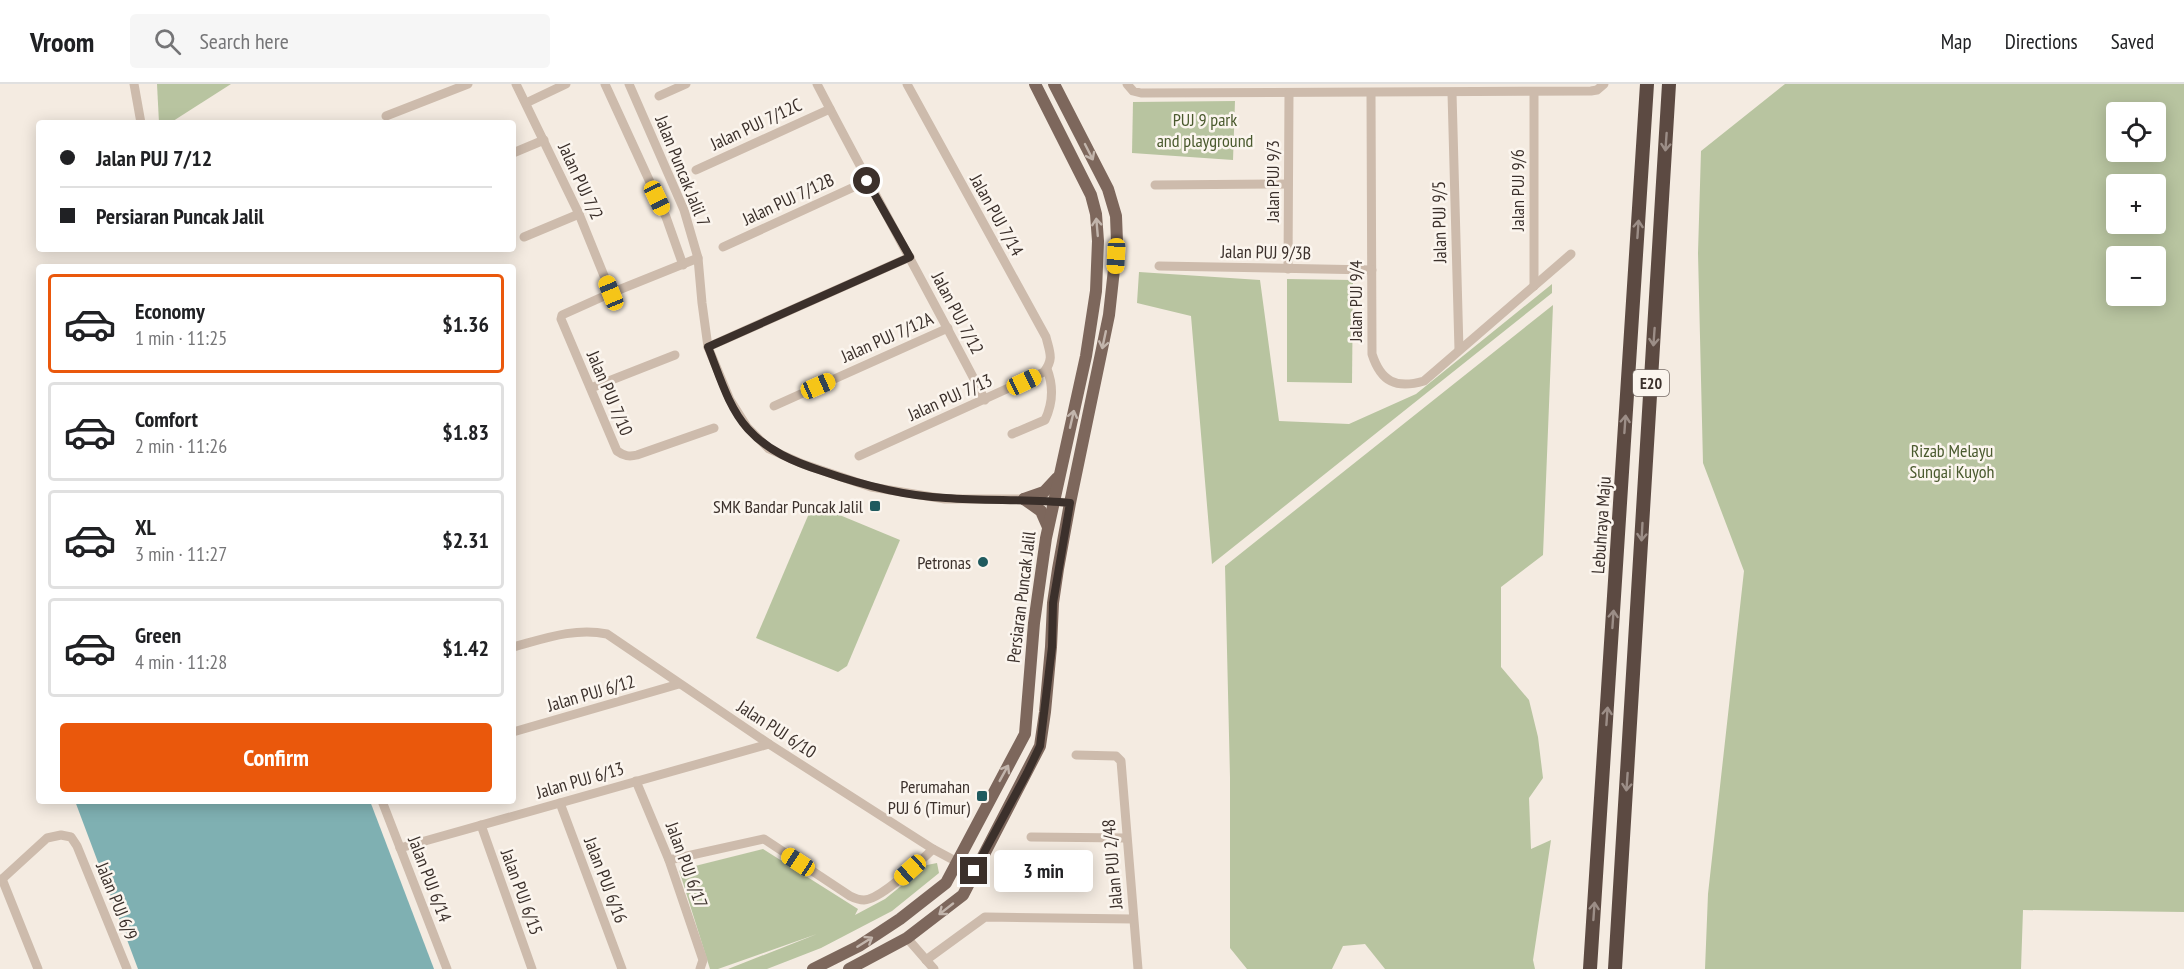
<!DOCTYPE html>
<meta charset="utf-8">
<style>
:root{--surface:#fff;--page:#f6f6f6;--text:#202124;--muted:#757577;--line:#e0e0e0;--accent:#ea580c}
body{margin:0;font-family:"PT Sans Narrow",sans-serif;background:var(--page);color:var(--text);height:100vh;display:flex;flex-direction:column;font-size:22px;white-space:nowrap}
*{box-sizing:border-box;margin:0}
p{font-size:20px;color:var(--muted)}
.icon{flex:none;width:33px;height:33px;fill:none;stroke:currentColor;stroke-width:2;stroke-linecap:round;stroke-linejoin:round}
.map{position:relative;flex:1;overflow:hidden}
.sheet{position:absolute;left:36px;top:180px;width:480px;height:540px;display:flex;flex-direction:column;background:var(--surface);border-radius:6px;box-shadow:0 3px 15px #0003}
.sheet>*{flex:none}
.top-card{position:absolute;left:36px;top:36px;width:480px;height:132px;border-radius:6px;box-shadow:0 3px 15px #0003;display:grid;align-content:center;height:132px;padding:0 24px;background:var(--surface)}
.fabs{position:absolute;left:2106px;top:18px;display:grid;gap:12px}
.fabs a{display:grid;place-items:center;width:60px;height:60px;border-radius:6px;background:var(--surface);box-shadow:0 3px 15px #0003;font-size:30px}
.end{position:absolute;width:27px;height:27px;margin:-14px;border:8px solid #3b302b;background:#fff;box-shadow:0 0 0 3px #fff}
.from{border-radius:50%}
.bubble{position:absolute;height:42px;border-radius:6px;background:var(--surface);box-shadow:0 3px 15px #0003;font-size:20px;font-weight:700;line-height:42px;text-align:center}
.car{position:absolute;width:18px;height:36px;margin:-18px -9px;border-radius:8px;box-shadow:0 0 4px 2px #0007;background:linear-gradient(#f5c518 24%,#345 0 40%,#f5c518 0 76%,#345 0 86%,#f5c518 0)}
.top-card b{display:flex;align-items:center;gap:21px;height:57px;font-size:22px}
.top-card b+b{border-top:2px solid var(--line)}
.top-card i{width:15px;height:15px;background:var(--text)}
ul{padding:10px 0 0;list-style:none}
li{display:flex;align-items:center;gap:18px;height:99px;margin:0 12px 9px;padding:0 12px;border:3px solid var(--line);border-radius:6px}
li div{flex:1}
li b{display:block;font-size:22px}
li em{font-style:normal;font-weight:700}
li.selected{border-color:var(--accent)}
li>.icon{width:54px;height:54px;stroke-width:1.5}
.primary-button{display:flex;gap:12px;margin-top:auto;padding:12px 24px}
.primary-button a{flex:1;height:69px;border-radius:6px;background:var(--accent);color:#fff;font-size:24px;font-weight:700;line-height:69px;text-align:center}
header{display:flex;align-items:center;gap:36px;box-sizing:border-box;height:84px;padding:0 30px;background:var(--surface);border-bottom:2px solid var(--line)}
header strong{font-size:28px}
nav{display:flex;gap:33px;margin-inline-start:auto;font-size:21px}
.search{width:420px;height:54px;background:var(--page);display:flex;align-items:center;gap:15px;box-sizing:border-box;padding:0 21px;border-radius:6px;color:var(--muted);font-size:22px}
.map>svg:first-child{display:block}
</style>
<header>
<strong>Vroom</strong>
<div class="search"><svg class="icon" aria-label="search" viewBox="0 0 24 24"><circle cx="10" cy="10" r="6"/><path d="M15 15l6 6"/></svg>Search here</div>
<nav><a>Map</a><a>Directions</a><a>Saved</a></nav>
</header>
<div class="map">
<svg width="2184" height="885" viewBox="0 0 2184 885">
<rect width="100%" height="100%" fill="#f4ebe1"/>
<!-- green -->
<g fill="#b8c4a0" fill-rule="evenodd">
<polygon points="157,0 231,0 170,39 159,39"/>
<path d="M1785 0H2184V828L2023 826 2021 885H1705L1708 810 1744 487 1703 379 1698 169 1701 67ZM2156 28V68H2116V28ZM2116 100H2156V140H2116ZM2156 172V212H2116V172Z"/>
<polygon points="1235,17 1233,76 1132,69 1133,18"/>
<polygon points="1139,188 1260,196 1279,337 1349,340 1416,310 1552,200 1552,209 1212,480 1191,232 1137,219"/>
<polygon points="1287,195 1353,196 1352,299 1287,298"/>
<polygon points="1553,221 1543,471 1501,503 1501,583 1529,616 1538,653 1543,694 1529,714 1531,765 1551,756 1533,876 1535,885 1385,885 1365,860 1343,862 1332,885 1247,885 1230,864 1230,693 1225,482"/>
<polygon points="813,420 900,456 847,582 838,588 756,554"/>
<polygon points="763,765 858,825 855,831 885,815 927,781 937,779 939,789 892,827 821,864 767,885 728,885 817,850 718,885 710,885 679,786"/>
</g>
<!-- water -->
<polygon fill="#7fb0b2" points="75,717 370,717 434,885 138,885"/>
<g fill="none" stroke-linecap="round" stroke-linejoin="round">
<!-- minor -->
<g stroke="#cdbbac" stroke-width="9">
<polyline points="134,0 141,39"/>
<polyline points="516,0 579,130 611,209"/>
<polyline points="605,0 666,133 683,181"/>
<polyline points="629,0 684,126 698,174 702,219 708,263 730,316 747,343 769,365 803,380 871,403 945,415 1024,415 1070,419"/>
<path d="M817 0C872 106 930 210 985 316"/>
<polyline points="1127,0 1133,7 1141,9 1591,7 1597,6 1604,0"/>
<path d="M1371 9 1372 270C1381 298 1396 305 1424 297L1571 170"/>
<polyline points="1452,9 1459,266"/>
<polyline points="1534,9 1534,202"/>
<polyline points="659,12 686,0"/>
<polyline points="526,19 566,0"/>
<polyline points="386,32 468,0"/>
<polyline points="513,69 544,56"/>
<polyline points="696,86 830,25"/>
<polyline points="1155,101 1288,100"/>
<polyline points="524,153 579,130"/>
<polyline points="723,163 867,97"/>
<path d="M698 174 611 209 562 231 561 235 617 367C624 372 629 373 637 371L714 344"/>
<polyline points="1159,182 1372,186"/>
<polyline points="1288,185 1289,9"/>
<polyline points="708,263 910,173"/>
<polyline points="591,304 675,271"/>
<polyline points="774,322 948,244"/>
<path d="M1012 350 1045 336C1053 319 1054 303 1047 285"/>
<path d="M859 372 1044 288C1054 275 1050 269 1046 253L907 0"/>
<path d="M513 563C543 555 575 543 607 550L769 660 933 765 974 787"/>
<polyline points="513,648 679,600"/>
<polyline points="1076,671 1116,672 1121,677 1138,885"/>
<polyline points="636,697 669,776 703,876 700,885"/>
<polyline points="382,717 447,885"/>
<polyline points="560,719 622,885"/>
<polyline points="481,741 532,885"/>
<polyline points="1031,753 1126,754"/>
<polyline points="400,764 769,660"/>
<path d="M669 776 764 755 850 812C854 814 859 816 864 816 882 815 920 777 933 765"/>
<polyline points="2,795 38,885"/>
<polyline points="0,797 47,754 61,751 71,753 77,762 127,885"/>
<polyline points="907,854 934,885"/>
<polyline points="926,876 985,833 1133,835"/>
</g>
<!-- major -->
<g stroke="#7d675c" stroke-width="12">
<polyline points="1024,415 1044,408 1057,394"/>
<polyline points="1024,415 1041,427 1048,443"/>
<polyline points="813,885 859,862 900,835 946,799 1025,650 1034,539 1046,454 1086,272 1096,207 1098,157 1096,130 1091,111 1035,0"/>
<polyline points="849,885 907,854 963,811 1040,662 1045,628 1051,563 1053,519 1058,485 1070,419 1109,231 1117,158 1116,132 1108,105 1054,0"/>
</g>
<!-- highway -->
<g stroke="#5c4a42" stroke-width="14">
<polyline points="1590,885 1647,0"/>
<polyline points="1615,885 1669,0"/>
</g>
</g>
<!-- one-way arrows -->
<defs><path id="oneway-shaft" d="M-6 0H5M1.5-3L5.5 0L1.5 3" fill="none" stroke-width="1.6" stroke-linecap="round" stroke-linejoin="round" transform="scale(1.5)"/></defs>
<g stroke="#9c8e87">
<use href="#oneway-shaft" transform="translate(1666 58) rotate(94)"/>
<use href="#oneway-shaft" transform="translate(1638 145) rotate(-86)"/>
<use href="#oneway-shaft" transform="translate(1654 253) rotate(94)"/>
<use href="#oneway-shaft" transform="translate(1625 340) rotate(-86)"/>
<use href="#oneway-shaft" transform="translate(1642 448) rotate(93)"/>
<use href="#oneway-shaft" transform="translate(1613 535) rotate(-86)"/>
<use href="#oneway-shaft" transform="translate(1607 632) rotate(-86)"/>
<use href="#oneway-shaft" transform="translate(1627 698) rotate(94)"/>
<use href="#oneway-shaft" transform="translate(1594 827) rotate(-86)"/>
</g>
<g stroke="#c2b5ac">
<use href="#oneway-shaft" transform="translate(1089 68) rotate(63)"/>
<use href="#oneway-shaft" transform="translate(1097 143) rotate(-95)"/>
<use href="#oneway-shaft" transform="translate(1104 256) rotate(102)"/>
<use href="#oneway-shaft" transform="translate(1072 335) rotate(-77)"/>
<use href="#oneway-shaft" transform="translate(1004 689) rotate(-61)"/>
<use href="#oneway-shaft" transform="translate(946 825) rotate(142)"/>
<use href="#oneway-shaft" transform="translate(865 858) rotate(-32)"/>
</g>
<g fill="none" stroke-linecap="round" stroke-linejoin="round">
<!-- route -->
<path stroke="#3b302b" stroke-width="8" d="M867 97 910 173 708 263C719 290 728 323 748 345 768 367 794 378 822 387 862 401 904 412 946 414 988 417 1029 415 1070 419L1053 519 1052 563 1040 662 1027 689 974 787"/>
</g>
<!-- markers -->
<g fill="#1f5a5e" stroke="#fbf5ee" stroke-width="2">
<rect x="869" y="416" width="12" height="12" rx="3"/>
<circle cx="983" cy="478" r="6"/>
<rect x="976" y="706" width="12" height="12" rx="3"/>
</g>
<g text-anchor="middle" dominant-baseline="central" stroke-width="5" stroke-linejoin="round" paint-order="stroke">
<!-- shield labels -->
<rect fill="#fbf5ee" stroke="#756b66" stroke-width="1.5" x="1633" y="286" width="36" height="26" rx="4.5"/>
<g font-size="16" font-weight="bold" fill="#3b302b">
<text x="1651" y="299">E20</text>
</g>
<!-- park labels -->
<g font-size="18" fill="#4a5a2e" stroke="#fbf5ee">
<text x="1205" y="35">PUJ 9 park<tspan x="1205" dy="21">and playground</tspan></text>
<text x="1952" y="366">Rizab Melayu<tspan x="1952" dy="21">Sungai Kuyoh</tspan></text>
</g>
<!-- street labels -->
<g font-size="18" fill="#3b302b" stroke="#fbf5ee">
<text transform="translate(756 40) rotate(-25)">Jalan PUJ 7/12C</text>
<text transform="translate(683 87) rotate(68)">Jalan Puncak Jalil 7</text>
<text transform="translate(581 97) rotate(65)">Jalan PUJ 7/2</text>
<text transform="translate(1272 97) rotate(-90)">Jalan PUJ 9/3</text>
<text transform="translate(1517 106) rotate(-90)">Jalan PUJ 9/6</text>
<text transform="translate(788 115) rotate(-25)">Jalan PUJ 7/12B</text>
<text transform="translate(997 131) rotate(61)">Jalan PUJ 7/14</text>
<text transform="translate(1439 138) rotate(-91)">Jalan PUJ 9/5</text>
<text transform="translate(1266 168) rotate(1)">Jalan PUJ 9/3B</text>
<text transform="translate(1355 217) rotate(-90)">Jalan PUJ 9/4</text>
<text transform="translate(958 229) rotate(62)">Jalan PUJ 7/12</text>
<text transform="translate(887 253) rotate(-24)">Jalan PUJ 7/12A</text>
<text transform="translate(610 309) rotate(67)">Jalan PUJ 7/10</text>
<text transform="translate(950 313) rotate(-24)">Jalan PUJ 7/13</text>
<text transform="translate(1601 441) rotate(-86)">Lebuhraya Maju</text>
<text transform="translate(1021 513) rotate(-83)">Persiaran Puncak Jalil</text>
<text transform="translate(591 609) rotate(-16)">Jalan PUJ 6/12</text>
<text transform="translate(777 645) rotate(33)">Jalan PUJ 6/10</text>
<text transform="translate(580 696) rotate(-16)">Jalan PUJ 6/13</text>
<text transform="translate(1112 780) rotate(-95)">Jalan PUJ 2/48</text>
<text transform="translate(687 781) rotate(70)">Jalan PUJ 6/17</text>
<text transform="translate(430 795) rotate(69)">Jalan PUJ 6/14</text>
<text transform="translate(606 796) rotate(69)">Jalan PUJ 6/16</text>
<text transform="translate(522 808) rotate(70)">Jalan PUJ 6/15</text>
<text transform="translate(117 817) rotate(68)">Jalan PUJ 6/9</text>
</g>
<!-- poi labels -->
<g font-size="18" fill="#3b302b" stroke="#fbf5ee" text-anchor="end">
<text x="863" y="422">SMK Bandar Puncak Jalil</text>
<text x="971" y="478">Petronas</text>
<text x="970" y="702">Perumahan<tspan x="970" dy="21">PUJ 6 (Timur)</tspan></text>
</g>
</g>
</svg>
<div class="fabs">
<a><svg class="icon" aria-label="locate" viewBox="0 0 24 24"><circle cx="12" cy="12" r="6"/><path d="M12 2v4M12 18v4M2 12h4M18 12h4"/></svg></a>
<a>+</a>
<a>−</a>
</div>
<i class="end from" style="left:867px;top:97px"></i>
<i class="end" style="left:974px;top:787px"></i>
<div class="bubble" style="left:994px;top:766px;width:99px">3 min</div>
<i class="car" style="left:657px;top:114px;rotate:155deg"></i>
<i class="car" style="left:1116px;top:172px;rotate:183deg"></i>
<i class="car" style="left:611px;top:209px;rotate:338deg"></i>
<i class="car" style="left:1024px;top:298px;rotate:65deg"></i>
<i class="car" style="left:818px;top:302px;rotate:66deg"></i>
<i class="car" style="left:798px;top:778px;rotate:303deg"></i>
<i class="car" style="left:910px;top:786px;rotate:228deg"></i>
<div class="top-card">
<b><i class="from"></i>Jalan PUJ 7/12</b>
<b><i></i>Persiaran Puncak Jalil</b>
</div>
<section class="sheet">
<ul>
<li class="selected"><svg class="icon" aria-label="car" viewBox="0 0 24 24"><path d="M5 17H2v-5l4-1 3-4h7l3 4 3 1v5h-3M9 17h6M6 11h13"/><circle cx="7" cy="17" r="2"/><circle cx="17" cy="17" r="2"/></svg><div><b>Economy</b><p>1 min · 11:25</p></div><em>$1.36</em></li>
<li><svg class="icon" aria-label="car" viewBox="0 0 24 24"><path d="M5 17H2v-5l4-1 3-4h7l3 4 3 1v5h-3M9 17h6M6 11h13"/><circle cx="7" cy="17" r="2"/><circle cx="17" cy="17" r="2"/></svg><div><b>Comfort</b><p>2 min · 11:26</p></div><em>$1.83</em></li>
<li><svg class="icon" aria-label="car" viewBox="0 0 24 24"><path d="M5 17H2v-5l4-1 3-4h7l3 4 3 1v5h-3M9 17h6M6 11h13"/><circle cx="7" cy="17" r="2"/><circle cx="17" cy="17" r="2"/></svg><div><b>XL</b><p>3 min · 11:27</p></div><em>$2.31</em></li>
<li><svg class="icon" aria-label="car" viewBox="0 0 24 24"><path d="M5 17H2v-5l4-1 3-4h7l3 4 3 1v5h-3M9 17h6M6 11h13"/><circle cx="7" cy="17" r="2"/><circle cx="17" cy="17" r="2"/></svg><div><b>Green</b><p>4 min · 11:28</p></div><em>$1.42</em></li>
</ul>
<div class="primary-button"><a>Confirm</a></div>
</section>
</div>
